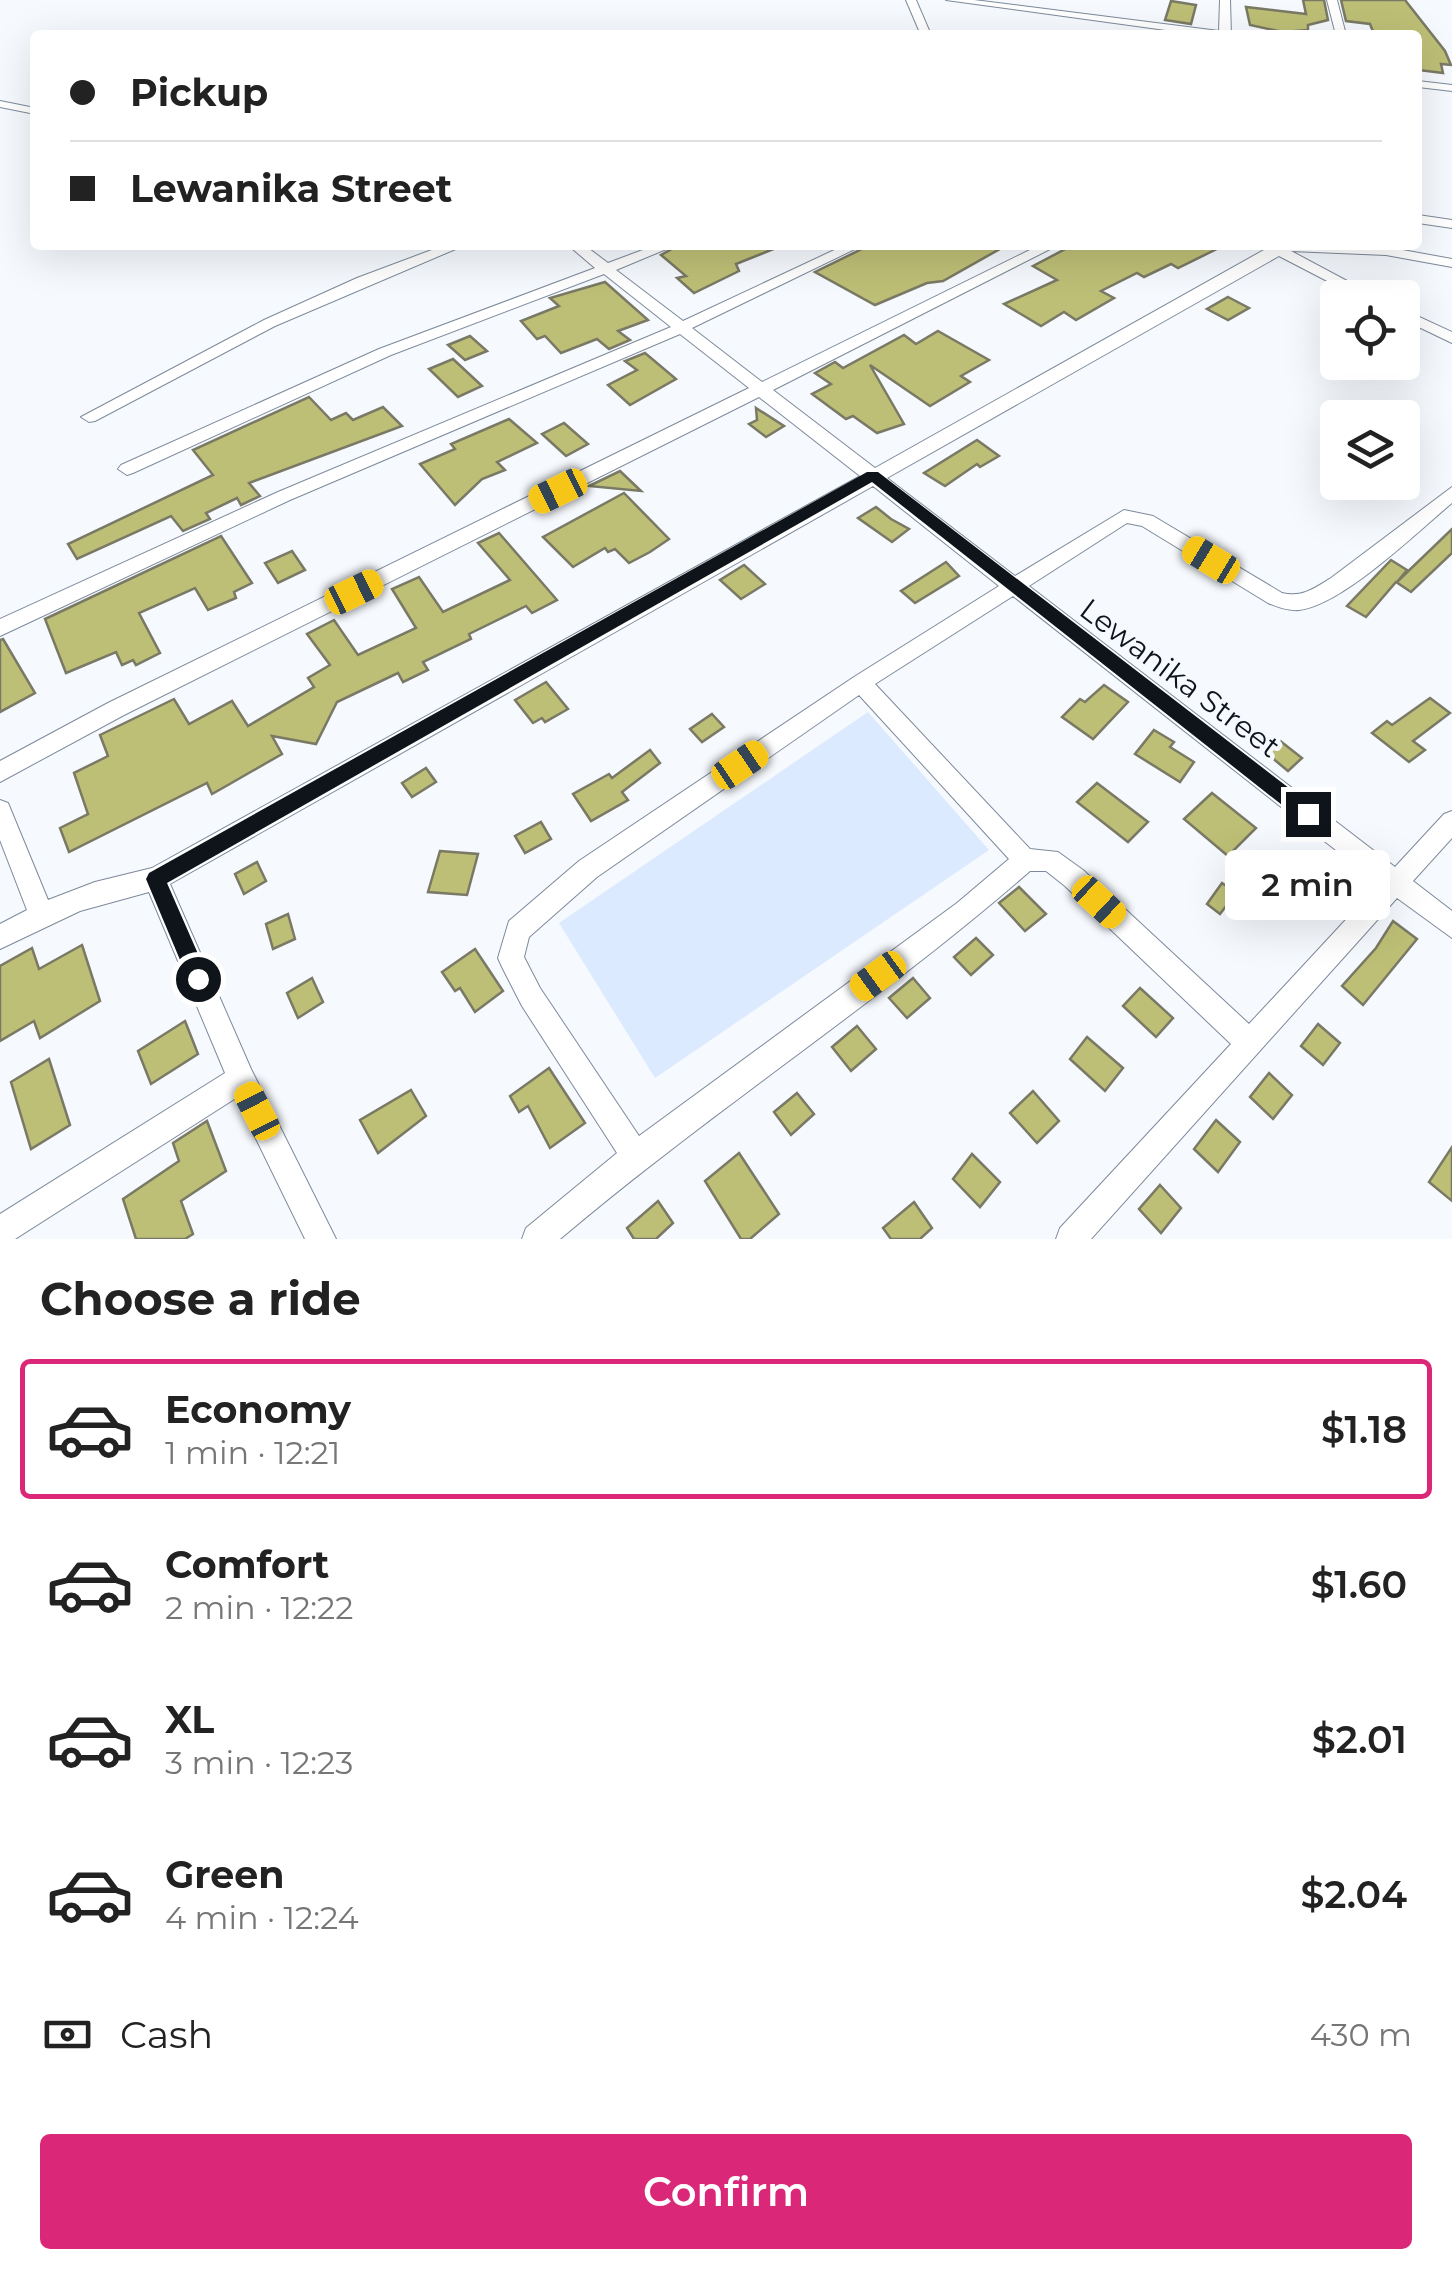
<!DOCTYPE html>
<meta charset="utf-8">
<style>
:root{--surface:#fff;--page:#f6f6f6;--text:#222;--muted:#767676;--line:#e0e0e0;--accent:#db2777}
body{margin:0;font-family:Montserrat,sans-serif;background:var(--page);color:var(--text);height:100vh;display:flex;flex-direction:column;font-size:38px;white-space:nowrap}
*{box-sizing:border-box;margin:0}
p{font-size:32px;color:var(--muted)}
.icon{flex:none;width:55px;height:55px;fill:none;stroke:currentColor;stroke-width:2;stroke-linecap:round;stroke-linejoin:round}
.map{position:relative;height:1239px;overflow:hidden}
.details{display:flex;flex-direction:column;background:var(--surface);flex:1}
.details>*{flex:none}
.guide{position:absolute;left:30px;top:30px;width:1392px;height:220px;border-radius:10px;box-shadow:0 10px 40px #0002;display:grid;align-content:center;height:220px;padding:0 40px;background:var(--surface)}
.tools{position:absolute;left:1320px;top:280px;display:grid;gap:20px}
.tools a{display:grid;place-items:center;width:100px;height:100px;border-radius:10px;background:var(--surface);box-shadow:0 10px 40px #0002;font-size:50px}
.end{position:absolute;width:45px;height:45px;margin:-22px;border:12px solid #0f141a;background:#fff;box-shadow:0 0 0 5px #fff}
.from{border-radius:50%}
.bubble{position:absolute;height:70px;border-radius:10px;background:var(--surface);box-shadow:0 10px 40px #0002;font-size:32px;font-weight:600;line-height:70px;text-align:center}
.car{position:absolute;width:30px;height:60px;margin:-30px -15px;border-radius:12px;box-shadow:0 0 8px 2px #0007;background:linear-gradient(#f5c518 24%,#345 0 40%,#f5c518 0 76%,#345 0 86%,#f5c518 0)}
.guide b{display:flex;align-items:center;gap:35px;height:95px;font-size:38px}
.guide b+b{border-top:2px solid var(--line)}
.guide i{width:25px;height:25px;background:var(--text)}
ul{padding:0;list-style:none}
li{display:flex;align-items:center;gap:30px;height:140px;margin:0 20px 15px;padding:0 20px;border:5px solid transparent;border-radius:10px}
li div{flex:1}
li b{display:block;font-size:38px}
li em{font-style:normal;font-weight:600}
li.on{border-color:var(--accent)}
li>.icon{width:90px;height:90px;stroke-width:1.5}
h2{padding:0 40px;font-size:45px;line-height:120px}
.pay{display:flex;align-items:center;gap:25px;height:110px;padding:0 40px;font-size:38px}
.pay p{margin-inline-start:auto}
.button{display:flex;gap:20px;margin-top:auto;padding:20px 40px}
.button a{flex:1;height:115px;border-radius:10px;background:var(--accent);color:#fff;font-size:40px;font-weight:600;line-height:115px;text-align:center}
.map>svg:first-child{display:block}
</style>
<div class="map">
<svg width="1452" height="1239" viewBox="0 0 1452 1239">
<rect width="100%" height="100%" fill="#f6f9fd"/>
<!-- green -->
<polygon fill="#dbeafe" points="868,712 989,850 655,1078 559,923"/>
<!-- building -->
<g fill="#bebf76" stroke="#797965" stroke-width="2.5">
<polygon points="1303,0 1324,0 1328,20 1308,25 1308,30 1283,32 1250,25 1246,7 1306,14"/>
<polygon points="1341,0 1405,0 1445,51 1451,65 1441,64 1443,73 1418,70 1418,35 1374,34 1370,24 1346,21"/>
<polygon points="1171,1 1196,5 1191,24 1165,20"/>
<polygon points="679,245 780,245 781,246 736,264 739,271 694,293 677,278 686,276 661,255"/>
<polygon points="870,245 1007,245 943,281 927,283 875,305 815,272"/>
<polygon points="1073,245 1225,245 1178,268 1171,264 1144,277 1137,273 1101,291 1114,298 1076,320 1064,312 1041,326 1004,304 1057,280 1033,266"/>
<polygon points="605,282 648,320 618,331 630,340 609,349 597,339 561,353 545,336 537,339 521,321 559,306 550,298"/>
<polygon points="1228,297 1249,308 1228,320 1207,309"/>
<polygon points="938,331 989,360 961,376 970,382 930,406 870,365 904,424 877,433 853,416 846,419 812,394 831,384 815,373 835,362 843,368 904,335 916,344"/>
<polygon points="470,336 487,351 465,360 448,345"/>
<polygon points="645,353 676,379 630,405 608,385 637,370 625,361"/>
<polygon points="453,359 482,386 458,397 429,369"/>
<polygon points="309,397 331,420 346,413 353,420 383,407 402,426 249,483 260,496 241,505 237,498 206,513 210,519 183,531 171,516 77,559 68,544 213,475 193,450"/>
<polygon points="756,408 784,426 766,437 749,424 757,420"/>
<polygon points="509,419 537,443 497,462 505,470 482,479 455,505 420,464 455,449 451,444"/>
<polygon points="564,423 588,444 566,456 542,434"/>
<polygon points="977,440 999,456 980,467 977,464 945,486 924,473"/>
<polygon points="620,471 641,491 589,486"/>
<polygon points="624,493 669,539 650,552 629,563 615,549 608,552 605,548 573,567 543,537"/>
<polygon points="876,507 891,519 909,529 892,542 858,518"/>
<polygon points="1452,529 1452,553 1411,592 1396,582 1366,617 1347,606 1391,560 1407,570 1397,582"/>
<polygon points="499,533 557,600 532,613 526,606 469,634 471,639 423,662 428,670 403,682 398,673 337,702 316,744 272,736 282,754 228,785 212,794 207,783 69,852 60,828 88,814 74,773 108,756 100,735 174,699 189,724 232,701 248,726 314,687 308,678 330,665 307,634 334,620 358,655 416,628 392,589 419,577 443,612 510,580 478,543"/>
<polygon points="221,536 252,583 234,592 236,598 208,610 195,588 139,613 160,653 136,665 133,660 122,665 116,652 66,673 45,619"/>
<polygon points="292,551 305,570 278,583 265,563"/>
<polygon points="946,562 959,576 915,603 901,591"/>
<polygon points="744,565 765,584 741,599 720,580"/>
<polygon points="3,639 35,693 0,712 0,640"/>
<polygon points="546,682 568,709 545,722 542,718 533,723 515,700"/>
<polygon points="1104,685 1128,702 1093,739 1062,717 1080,699 1085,702"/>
<polygon points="1430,698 1450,713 1413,741 1425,750 1409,762 1372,733 1387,721 1392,725"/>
<polygon points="712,714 724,727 702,742 690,729"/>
<polygon points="1154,730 1174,742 1170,747 1194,762 1180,782 1135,754"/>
<polygon points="1279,740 1302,758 1288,771 1265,752"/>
<polygon points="650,750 660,763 622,792 628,800 591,821 573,794 609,774 612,778"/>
<polygon points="426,768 436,782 412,797 402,783"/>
<polygon points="1097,783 1148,822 1128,842 1077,802"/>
<polygon points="1212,793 1256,828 1228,856 1184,819"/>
<polygon points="541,822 551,839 525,853 515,836"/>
<polygon points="440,851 478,854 467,895 428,892"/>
<polygon points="257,862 266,881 244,894 235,874"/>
<polygon points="1222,883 1236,893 1220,914 1207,904"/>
<polygon points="1019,887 1046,914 1025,931 999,903"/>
<polygon points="288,914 295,939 273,949 266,924"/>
<polygon points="1393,921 1417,939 1363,1005 1342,986 1376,948"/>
<polygon points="976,938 993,955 971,975 954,957"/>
<polygon points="82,945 100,1001 40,1038 34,1021 0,1041 0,966 32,948 39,969"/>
<polygon points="475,949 503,991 475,1012 460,988 455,991 442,972"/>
<polygon points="312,978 323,1002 298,1018 287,993"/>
<polygon points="913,978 930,998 907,1018 889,998"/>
<polygon points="1140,988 1173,1018 1156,1037 1123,1006"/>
<polygon points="185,1021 198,1054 151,1084 138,1051"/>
<polygon points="1318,1024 1340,1043 1323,1065 1301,1046"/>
<polygon points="857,1026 876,1049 851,1071 832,1047"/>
<polygon points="1087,1037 1123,1068 1105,1091 1070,1059"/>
<polygon points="49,1059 70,1125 31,1149 11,1082"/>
<polygon points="549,1068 585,1123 550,1148 528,1106 519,1112 510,1096"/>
<polygon points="1269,1073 1292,1095 1273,1119 1250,1097"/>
<polygon points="411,1090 426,1116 378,1153 360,1120"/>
<polygon points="1033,1091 1059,1121 1037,1143 1010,1113"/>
<polygon points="797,1093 814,1114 791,1135 774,1112"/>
<polygon points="1216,1120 1240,1142 1218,1172 1194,1149"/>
<polygon points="207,1121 226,1171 181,1201 193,1234 185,1239 136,1239 123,1199 179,1161 173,1143"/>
<polygon points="1452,1147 1452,1201 1429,1182"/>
<polygon points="739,1153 779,1214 750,1239 741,1239 705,1181"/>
<polygon points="972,1154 1000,1182 980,1207 953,1179"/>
<polygon points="1160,1185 1181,1208 1161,1233 1139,1209"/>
<polygon points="658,1201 673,1223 656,1239 634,1239 627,1228"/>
<polygon points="914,1202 932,1228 920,1239 891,1239 883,1228"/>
</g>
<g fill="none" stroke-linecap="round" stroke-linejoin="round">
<defs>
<g id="street">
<polygon points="906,0 916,0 931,35 921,35"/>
<polygon points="946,0 974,0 1219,31 1220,0 1230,0 1231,35 1202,35"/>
<polygon points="1327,0 1337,0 1346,35 1336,35"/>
<polygon points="1418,81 1452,85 1452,91 1418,87"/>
<polygon points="0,101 35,108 35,114 0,107"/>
<polygon points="1418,215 1452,220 1452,228 1418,223"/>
<polygon points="445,245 465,245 275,326 95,421 89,422 81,417 264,320 357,278"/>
<path d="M568 245H584L608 263 656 245H676L616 270 683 321 845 245H863L692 328 762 382 1040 245H1058L773 390 875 468 1271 246 1386 247 1452 259V267L1386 255 1291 251 1379 298H1360L1279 256 887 478 1015 576 1124 510 1153 516 1282 593C1302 598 1315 588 1331 578L1452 487V503C1417 532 1343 605 1299 610 1288 611 1278 607 1268 603L1142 526 1127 523 1029 586 1395 867 1444 814 1452 811V838L1413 881 1452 911V938L1397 898 1091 1239H1056L1060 1228 1231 1044 1065 886 1046 871H1030C880 1002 712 1110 560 1239H522L526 1228 617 1153 522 1006 502 967 498 958 509 921 579 861 854 677 999 586 873 486 170 884 251 1069 336 1239H305L236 1098 15 1239H0V1214L225 1073 149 892 80 911 0 949V924L27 910 0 840V800L8 803 48 900 95 882 152 868 860 476 759 397 124 715 0 782V761L108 703 749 388 680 334 290 500 0 636V619L278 492 671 327 604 274 391 355 133 473 127 475 118 469 121 465 379 349 595 268ZM1013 596 1379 884 1249 1024 1083 870 1058 852 1030 849 875 684ZM859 695 1009 859 957 903 639 1136 540 988 524 957 529 937 597 877Z"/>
<polygon points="1402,309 1452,332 1452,343 1402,319"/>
</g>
</defs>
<!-- street casing -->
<use href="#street" stroke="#7d8a9b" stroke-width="2"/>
<!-- street -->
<use href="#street" fill="#fff" fill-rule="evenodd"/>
</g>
<!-- route -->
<polygon fill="#0f141a" points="867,472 878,472 1315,808 1315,820 1301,820 872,482 167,883 209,979 206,986 198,989 191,986 146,879 149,873"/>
<g text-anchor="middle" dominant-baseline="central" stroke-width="9" stroke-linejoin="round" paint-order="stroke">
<!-- street labels -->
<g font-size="30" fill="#0f141a" stroke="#f6f9fd">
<text transform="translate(1180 678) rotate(37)">Lewanika Street</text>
</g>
</g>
</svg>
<div class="tools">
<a><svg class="icon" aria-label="locate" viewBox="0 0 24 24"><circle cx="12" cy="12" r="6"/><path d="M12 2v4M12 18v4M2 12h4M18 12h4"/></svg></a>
<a><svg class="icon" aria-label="layers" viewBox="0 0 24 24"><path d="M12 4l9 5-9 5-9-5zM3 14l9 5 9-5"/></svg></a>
</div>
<i class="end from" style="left:198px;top:979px"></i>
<i class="end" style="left:1308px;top:814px"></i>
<div class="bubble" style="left:1225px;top:850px;width:165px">2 min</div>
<i class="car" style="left:558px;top:491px;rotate:244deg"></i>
<i class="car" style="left:1211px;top:560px;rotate:301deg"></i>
<i class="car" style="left:354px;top:592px;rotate:64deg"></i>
<i class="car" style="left:740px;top:765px;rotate:56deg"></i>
<i class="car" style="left:1099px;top:902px;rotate:133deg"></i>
<i class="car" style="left:878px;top:976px;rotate:234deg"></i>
<i class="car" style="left:257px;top:1111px;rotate:333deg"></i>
<div class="guide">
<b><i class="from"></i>Pickup</b>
<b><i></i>Lewanika Street</b>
</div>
</div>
<section class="details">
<h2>Choose a ride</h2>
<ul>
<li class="on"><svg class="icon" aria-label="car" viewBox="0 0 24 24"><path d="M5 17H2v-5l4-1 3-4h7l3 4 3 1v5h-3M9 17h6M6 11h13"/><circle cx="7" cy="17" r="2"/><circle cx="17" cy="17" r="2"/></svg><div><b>Economy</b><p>1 min · 12:21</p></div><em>$1.18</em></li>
<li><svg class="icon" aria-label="car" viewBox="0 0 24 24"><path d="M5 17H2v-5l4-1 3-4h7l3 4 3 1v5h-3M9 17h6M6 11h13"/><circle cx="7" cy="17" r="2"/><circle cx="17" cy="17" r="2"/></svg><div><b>Comfort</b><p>2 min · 12:22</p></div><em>$1.60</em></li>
<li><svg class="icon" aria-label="car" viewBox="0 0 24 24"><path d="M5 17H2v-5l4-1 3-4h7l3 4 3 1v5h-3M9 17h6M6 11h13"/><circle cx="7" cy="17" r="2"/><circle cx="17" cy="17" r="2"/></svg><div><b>XL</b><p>3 min · 12:23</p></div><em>$2.01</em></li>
<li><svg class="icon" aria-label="car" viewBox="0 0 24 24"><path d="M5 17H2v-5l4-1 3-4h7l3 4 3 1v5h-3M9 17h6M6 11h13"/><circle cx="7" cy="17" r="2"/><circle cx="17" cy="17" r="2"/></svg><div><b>Green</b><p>4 min · 12:24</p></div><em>$2.04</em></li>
</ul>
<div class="pay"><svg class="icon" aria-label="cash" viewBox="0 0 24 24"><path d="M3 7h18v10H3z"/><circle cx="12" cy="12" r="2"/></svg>Cash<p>430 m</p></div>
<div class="button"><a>Confirm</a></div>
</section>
